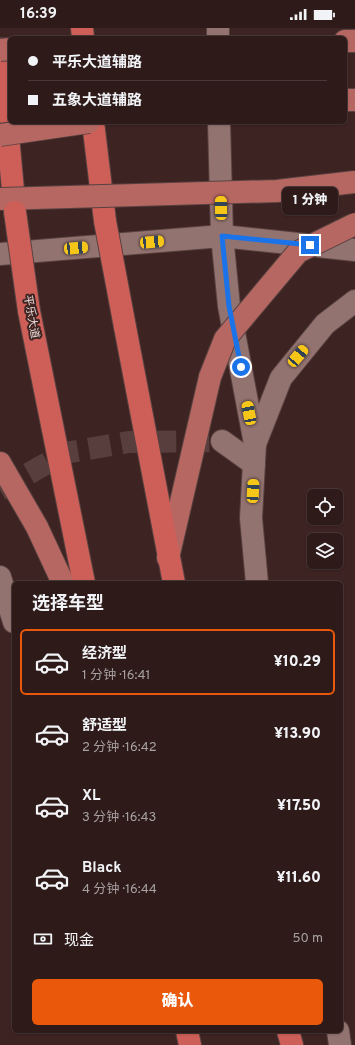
<!DOCTYPE html>
<html lang="zh">
<meta charset="utf-8">
<style>
:root{--surface:#2e1a19;--page:#3a2726;--text:#f1f3f6;--muted:#a7a1a2;--line:#493838;--accent:#ea580c}
body{margin:0;font-family:Overpass,"Noto Sans SC",sans-serif;background:var(--page);color:var(--text);height:100vh;display:flex;flex-direction:column;font-size:15px;white-space:nowrap}
*{box-sizing:border-box;margin:0}
p{font-size:13px;color:var(--muted)}
.icon{flex:none;width:22px;height:22px;fill:none;stroke:currentColor;stroke-width:2;stroke-linecap:round;stroke-linejoin:round}
.map{position:relative;flex:1;overflow:hidden}
.panel{position:absolute;left:12px;top:553px;width:331px;height:452px;display:flex;flex-direction:column;background:var(--surface);border-radius:6px;box-shadow:0 1px 3px #0004,0 0 0 1px var(--line)}
.panel>*{flex:none}
.top-card{position:absolute;left:8px;top:8px;width:339px;height:88px;border-radius:6px;box-shadow:0 1px 3px #0004,0 0 0 1px var(--line);display:grid;align-content:center;height:88px;padding:0 20px;background:var(--surface)}
.tools{position:absolute;left:307px;top:461px;display:grid;gap:8px}
.tools a{display:grid;place-items:center;width:36px;height:36px;border-radius:6px;background:var(--surface);box-shadow:0 1px 3px #0004,0 0 0 1px var(--line);font-size:20px}
.end{position:absolute;width:18px;height:18px;margin:-9px;border:5px solid #1a73e8;background:#fff;box-shadow:0 0 0 2px #fff}
.from{border-radius:50%}
.bubble{position:absolute;height:28px;border-radius:6px;background:var(--surface);box-shadow:0 1px 3px #0004,0 0 0 1px var(--line);font-size:13px;font-weight:800;line-height:28px;text-align:center}
.car{position:absolute;width:12px;height:24px;margin:-12px -6px;border-radius:5px;box-shadow:0 0 3px 1px #0007;background:linear-gradient(#f5c518 24%,#345 0 40%,#f5c518 0 76%,#345 0 86%,#f5c518 0)}
.top-card b{display:flex;align-items:center;gap:14px;height:38px;font-size:15px}
.top-card b+b{border-top:1px solid var(--line)}
.top-card i{width:10px;height:10px;background:var(--text)}
ul{padding:0;list-style:none}
li{display:flex;align-items:center;gap:12px;height:66px;margin:0 8px 6px;padding:0 12px;border:2px solid transparent;border-radius:6px}
li div{flex:1}
li b{display:block;font-size:15px}
li em{font-style:normal;font-weight:800}
li.selected{border-color:var(--accent)}
li>.icon{width:36px;height:36px;stroke-width:1.5}
h2{padding:0 20px;font-size:18px;line-height:48px}
.pay{display:flex;align-items:center;gap:10px;height:44px;padding:0 20px;font-size:15px}
.pay p{margin-inline-start:auto}
.action{display:flex;gap:8px;margin-top:auto;padding:8px 20px}
.action a{flex:1;height:46px;border-radius:6px;background:var(--accent);color:#fff;font-size:16px;font-weight:800;line-height:46px;text-align:center}
.status{display:flex;justify-content:space-between;align-items:center;height:28px;padding:0 20px;background:var(--surface);direction:ltr}
.status svg{height:11px;fill:currentColor}
.map>svg:first-child{display:block}
</style>
<div class="status"><b>16:39</b><svg viewBox="0 0 49 12"><path d="M0 12V9h3v3zM5 12V6h3v6zM10 12V3h3v9zM15 12V0h3v12zM26 1h20v11H26zM47 4h2v5h-2z"/></svg></div>
<div class="map">
<svg width="355" height="1017" viewBox="0 0 355 1017">
<rect width="100%" height="100%" fill="#3d2321"/>
<g fill="none" stroke-linecap="round" stroke-linejoin="round">
<!-- minor-tunnel -->
<polyline stroke="#583f3d" stroke-width="22" stroke-dasharray="22 11" stroke-linecap="butt" points="0,462 65,425 129,414 222,413"/>
<defs>
<g id="minor">
<polyline points="218,0 218,10"/>
<polyline points="219,94 222,208 229,278 255,416 251,490 257,555"/>
<polyline points="0,226 222,208 355,222"/>
<polyline points="222,413 254,436"/>
<polyline points="255,416 281,350 325,296 355,273"/>
<polyline points="0,549 14,594"/>
<polyline points="338,1003 340,1017"/>
</g>
<g id="major">
<polyline points="345,13 355,13"/>
<polyline points="345,72 355,72"/>
<polyline points="0,435 37,499 63,555"/>
<polyline points="168,530 210,349"/>
</g>
<g id="highway">
<polyline points="82,0 83,10"/>
<polyline points="0,21 15,184"/>
<polyline points="93,94 105,193"/>
<polyline points="29,283 84,555"/>
<polyline points="125,299 174,555"/>
<polyline points="187,1003 190,1017"/>
<polyline points="288,1003 292,1017"/>
</g>
</defs>
<!-- minor casing -->
<use href="#minor" stroke="#584240" stroke-width="24"/>
<!-- major casing -->
<use href="#major" stroke="#584240" stroke-width="24"/>
<!-- highway casing -->
<use href="#highway" stroke="#584240" stroke-width="24"/>
<!-- minor -->
<use href="#minor" stroke="#937370" stroke-width="22"/>
<!-- major -->
<use href="#major" stroke="#b66762" stroke-width="22"/>
<!-- highway -->
<use href="#highway" stroke="#ce5f58" stroke-width="22"/>
<defs>
<g id="major-bridge">
<polyline points="0,22 10,21"/>
<polyline points="0,107 89,94"/>
<polyline points="0,171 277,163 355,154"/>
<polyline points="210,349 225,311 298,224 355,196"/>
</g>
<g id="highway-bridge">
<polyline points="15,184 29,283"/>
<polyline points="105,193 125,299"/>
</g>
</defs>
<!-- major-bridge casing -->
<use href="#major-bridge" stroke="#584240" stroke-width="24" stroke-linecap="butt"/>
<!-- highway-bridge casing -->
<use href="#highway-bridge" stroke="#584240" stroke-width="24" stroke-linecap="butt"/>
<!-- major-bridge -->
<use href="#major-bridge" stroke="#b66762" stroke-width="22"/>
<!-- highway-bridge -->
<use href="#highway-bridge" stroke="#ce5f58" stroke-width="22"/>
</g>
<g fill="none" stroke-linecap="round" stroke-linejoin="round">
<!-- route -->
<polyline stroke="#1a73e8" stroke-width="5" points="241,339 229,278 222,208 310,217"/>
</g>
<g text-anchor="middle" dominant-baseline="central" stroke-width="4" stroke-linejoin="round" paint-order="stroke">
<!-- street labels -->
<g font-size="11" fill="#eedcda" stroke="#3d2321">
<text transform="translate(31 289) rotate(80)">平乐大道</text>
</g>
</g>
</svg>
<div class="tools">
<a><svg class="icon" aria-label="locate" viewBox="0 0 24 24"><circle cx="12" cy="12" r="6"/><path d="M12 2v4M12 18v4M2 12h4M18 12h4"/></svg></a>
<a><svg class="icon" aria-label="layers" viewBox="0 0 24 24"><path d="M12 4l9 5-9 5-9-5zM3 14l9 5 9-5"/></svg></a>
</div>
<i class="end from" style="left:241px;top:339px"></i>
<i class="end" style="left:310px;top:217px"></i>
<div class="bubble" style="left:282px;top:159px;width:56px">1 分钟</div>
<i class="car" style="left:221px;top:180px;rotate:359deg"></i>
<i class="car" style="left:152px;top:214px;rotate:85deg"></i>
<i class="car" style="left:76px;top:220px;rotate:85deg"></i>
<i class="car" style="left:298px;top:328px;rotate:40deg"></i>
<i class="car" style="left:249px;top:385px;rotate:349deg"></i>
<i class="car" style="left:253px;top:463px;rotate:3deg"></i>
<div class="top-card">
<b><i class="from"></i>平乐大道辅路</b>
<b><i></i>五象大道辅路</b>
</div>
<section class="panel">
<h2>选择车型</h2>
<ul>
<li class="selected"><svg class="icon" aria-label="car" viewBox="0 0 24 24"><path d="M5 17H2v-5l4-1 3-4h7l3 4 3 1v5h-3M9 17h6M6 11h13"/><circle cx="7" cy="17" r="2"/><circle cx="17" cy="17" r="2"/></svg><div><b>经济型</b><p>1 分钟 · 16:41</p></div><em>¥10.29</em></li>
<li><svg class="icon" aria-label="car" viewBox="0 0 24 24"><path d="M5 17H2v-5l4-1 3-4h7l3 4 3 1v5h-3M9 17h6M6 11h13"/><circle cx="7" cy="17" r="2"/><circle cx="17" cy="17" r="2"/></svg><div><b>舒适型</b><p>2 分钟 · 16:42</p></div><em>¥13.90</em></li>
<li><svg class="icon" aria-label="car" viewBox="0 0 24 24"><path d="M5 17H2v-5l4-1 3-4h7l3 4 3 1v5h-3M9 17h6M6 11h13"/><circle cx="7" cy="17" r="2"/><circle cx="17" cy="17" r="2"/></svg><div><b>XL</b><p>3 分钟 · 16:43</p></div><em>¥17.50</em></li>
<li><svg class="icon" aria-label="car" viewBox="0 0 24 24"><path d="M5 17H2v-5l4-1 3-4h7l3 4 3 1v5h-3M9 17h6M6 11h13"/><circle cx="7" cy="17" r="2"/><circle cx="17" cy="17" r="2"/></svg><div><b>Black</b><p>4 分钟 · 16:44</p></div><em>¥11.60</em></li>
</ul>
<div class="pay"><svg class="icon" aria-label="cash" viewBox="0 0 24 24"><path d="M3 7h18v10H3z"/><circle cx="12" cy="12" r="2"/></svg>现金<p>50 m</p></div>
<div class="action"><a>确认</a></div>
</section>
</div>
